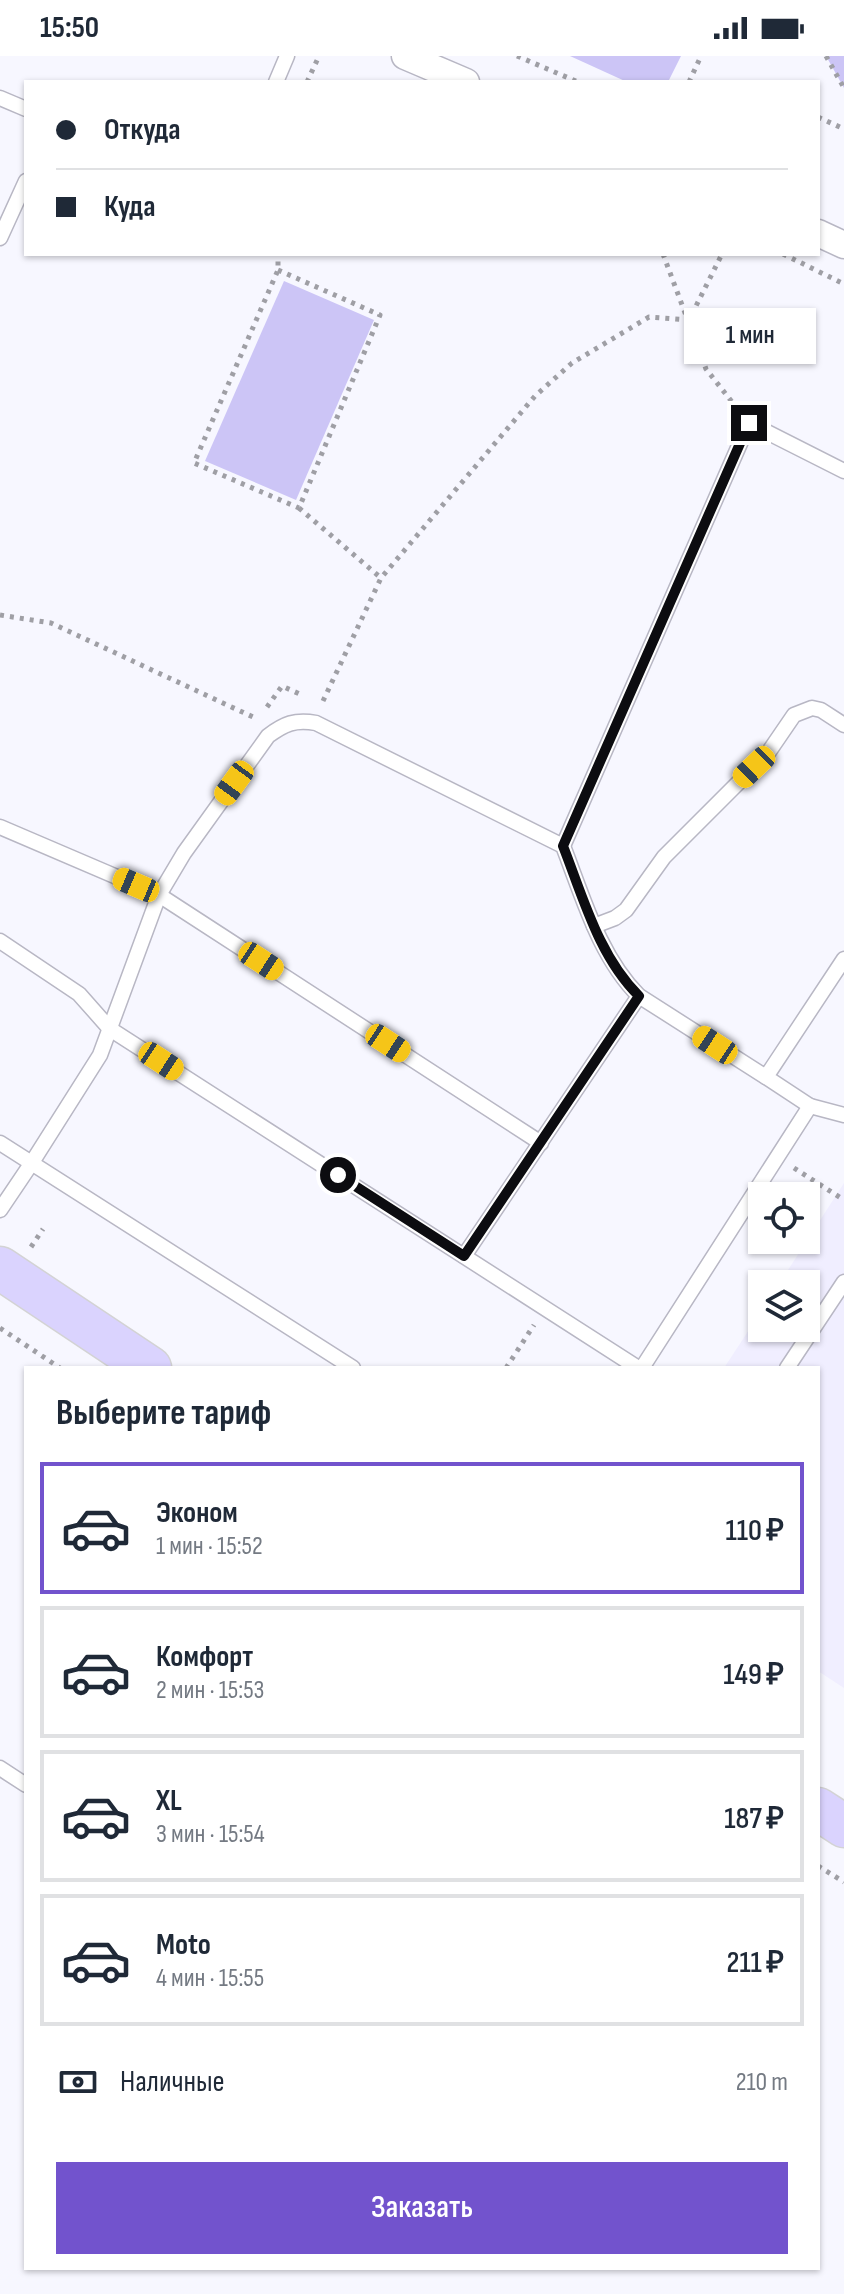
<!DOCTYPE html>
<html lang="ru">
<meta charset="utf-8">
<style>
:root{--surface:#fff;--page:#f6f6f7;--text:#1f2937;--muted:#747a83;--line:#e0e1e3;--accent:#7253cd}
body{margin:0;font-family:"Sofia Sans Condensed",sans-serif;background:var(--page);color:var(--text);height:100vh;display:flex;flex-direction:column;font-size:30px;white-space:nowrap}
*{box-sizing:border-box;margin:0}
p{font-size:26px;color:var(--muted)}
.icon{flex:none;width:44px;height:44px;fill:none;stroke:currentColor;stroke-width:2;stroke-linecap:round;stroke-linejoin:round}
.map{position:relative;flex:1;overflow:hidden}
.sheet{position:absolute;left:24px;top:1310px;width:796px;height:904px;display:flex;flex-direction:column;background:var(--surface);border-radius:0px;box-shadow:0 2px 6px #0004}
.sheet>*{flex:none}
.guide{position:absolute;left:24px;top:24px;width:796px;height:176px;border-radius:0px;box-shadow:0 2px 6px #0004;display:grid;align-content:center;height:176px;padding:0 32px;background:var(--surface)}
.controls{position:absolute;left:748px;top:1126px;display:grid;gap:16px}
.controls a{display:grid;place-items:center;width:72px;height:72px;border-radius:0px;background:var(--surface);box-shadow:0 2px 6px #0004;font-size:40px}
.end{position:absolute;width:36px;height:36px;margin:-18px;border:10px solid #0c0c10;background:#fff;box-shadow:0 0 0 4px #fff}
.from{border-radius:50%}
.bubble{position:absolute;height:56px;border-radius:0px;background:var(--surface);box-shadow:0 2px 6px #0004;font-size:26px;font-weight:600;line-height:56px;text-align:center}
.car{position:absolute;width:24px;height:48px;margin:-24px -12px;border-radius:10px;box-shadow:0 0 6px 2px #0007;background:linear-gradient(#f5c518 24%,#345 0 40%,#f5c518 0 76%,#345 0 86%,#f5c518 0)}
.guide b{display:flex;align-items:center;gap:28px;height:76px;font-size:30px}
.guide b+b{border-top:2px solid var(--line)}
.guide i{width:20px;height:20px;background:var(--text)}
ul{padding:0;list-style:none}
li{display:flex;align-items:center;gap:24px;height:132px;margin:0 16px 12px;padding:0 16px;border:4px solid var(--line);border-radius:0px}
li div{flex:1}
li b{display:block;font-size:30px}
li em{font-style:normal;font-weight:600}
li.selected{border-color:var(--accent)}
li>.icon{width:72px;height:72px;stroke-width:1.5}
h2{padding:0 32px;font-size:36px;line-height:96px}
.pay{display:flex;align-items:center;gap:20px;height:88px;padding:0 32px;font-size:30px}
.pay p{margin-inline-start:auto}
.cta{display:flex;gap:16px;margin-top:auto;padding:16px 32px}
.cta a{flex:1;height:92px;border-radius:0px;background:var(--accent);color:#fff;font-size:32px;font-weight:600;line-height:92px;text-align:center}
.status{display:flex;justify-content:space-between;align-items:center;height:56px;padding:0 40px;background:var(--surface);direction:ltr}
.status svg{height:22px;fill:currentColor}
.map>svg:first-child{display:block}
</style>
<div class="status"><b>15:50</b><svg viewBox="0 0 49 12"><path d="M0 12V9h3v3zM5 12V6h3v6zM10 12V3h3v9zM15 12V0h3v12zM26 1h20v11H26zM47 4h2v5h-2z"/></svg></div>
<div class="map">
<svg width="844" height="2238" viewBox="0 0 844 2238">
<rect width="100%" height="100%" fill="#f7f7ff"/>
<!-- built -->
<polygon fill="#f0eeff" points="844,1127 844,1632 818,1615 818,1312 724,1312 762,1254 762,1272 806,1272 806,1228 779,1228"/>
<!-- green -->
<g fill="#ccc5f6">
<polygon points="570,0 681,0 668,26 627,26"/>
<polygon points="826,0 844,0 844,32"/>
<polygon points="284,225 374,264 296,444 205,405"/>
</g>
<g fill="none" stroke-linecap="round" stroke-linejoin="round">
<defs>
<g id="lane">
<polyline points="276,26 287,0"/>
<polyline points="0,42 26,53"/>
<polyline points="0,182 26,125"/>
<polyline points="0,771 159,839 541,1087"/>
<polyline points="563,790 749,367 844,415"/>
<polyline points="594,870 615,862 626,854 664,801 768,697 794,659 812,652 821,654 844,669"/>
<polyline points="0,885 79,938 110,973 638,1312"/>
<polyline points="844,903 766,1021 810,1050 844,1059"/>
<polyline points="0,1087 353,1312"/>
<path d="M0 1154 31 1108 100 999 159 839 184 797 268 680C284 668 295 663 316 667L563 790C583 841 599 900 639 940L766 1021"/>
<polyline points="464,1200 639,940"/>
<polyline points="642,1312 810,1050"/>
<polyline points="787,1312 844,1226"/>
<polyline points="0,1712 26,1729"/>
</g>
<g id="street">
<polyline points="405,0 466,26"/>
<polyline points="818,177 844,189"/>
</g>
<g id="primary">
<polyline points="0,1212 150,1312"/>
<polyline points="818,1753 844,1770"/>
</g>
</defs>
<!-- lane casing -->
<use href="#lane" stroke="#b8b7c4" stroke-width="17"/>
<!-- street casing -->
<use href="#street" stroke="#b8b7c4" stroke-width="29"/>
<!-- primary casing -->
<use href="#primary" stroke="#d3d3d4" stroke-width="45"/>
<!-- path -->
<g stroke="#9f9fa5" stroke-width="5" stroke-dasharray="4 6" stroke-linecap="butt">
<polyline points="517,0 578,26"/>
<polyline points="826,0 844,32"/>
<polyline points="307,26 319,0"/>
<polyline points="689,26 701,0"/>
<polyline points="818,61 844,73"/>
<polyline points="663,198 706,313 736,351"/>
<polyline points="783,198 844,228"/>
<polyline points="278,214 380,259 299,452 194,407 278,214 278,198"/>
<polyline points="299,452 381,522"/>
<polyline points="0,559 51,567 253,661"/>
<polyline points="323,645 381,522 535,340 572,307 649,261 689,264 722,198"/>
<polyline points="267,651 282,630 304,640"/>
<polyline points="794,1112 844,1144"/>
<polyline points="31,1191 43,1173"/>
<polyline points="0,1272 60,1312"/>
<polyline points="506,1312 534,1269"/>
<polyline points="818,1810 844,1826"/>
</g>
<!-- lane -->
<use href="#lane" stroke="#fff" stroke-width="14"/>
<!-- street -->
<use href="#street" stroke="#fff" stroke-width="26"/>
<!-- primary -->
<use href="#primary" stroke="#dad3fe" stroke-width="42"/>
</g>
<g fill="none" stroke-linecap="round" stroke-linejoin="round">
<!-- route -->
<path stroke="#0c0c10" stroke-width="10" d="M338 1119 464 1200 639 940C599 901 583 841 563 790L749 367"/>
</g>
</svg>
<div class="controls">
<a><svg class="icon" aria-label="locate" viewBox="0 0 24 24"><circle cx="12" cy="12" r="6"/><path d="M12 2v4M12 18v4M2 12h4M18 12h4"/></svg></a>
<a><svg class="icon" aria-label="layers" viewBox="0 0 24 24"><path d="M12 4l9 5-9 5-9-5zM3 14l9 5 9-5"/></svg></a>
</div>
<i class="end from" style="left:338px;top:1119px"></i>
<i class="end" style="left:749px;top:367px"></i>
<div class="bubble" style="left:684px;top:252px;width:132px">1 мин</div>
<i class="car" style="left:754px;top:711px;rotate:226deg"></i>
<i class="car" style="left:234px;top:727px;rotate:216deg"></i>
<i class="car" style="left:136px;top:829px;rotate:293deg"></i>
<i class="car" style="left:261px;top:905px;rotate:123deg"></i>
<i class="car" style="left:388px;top:987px;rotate:123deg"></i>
<i class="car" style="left:715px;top:989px;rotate:303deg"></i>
<i class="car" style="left:161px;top:1005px;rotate:123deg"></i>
<div class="guide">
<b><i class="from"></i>Откуда</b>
<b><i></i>Куда</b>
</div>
<section class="sheet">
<h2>Выберите тариф</h2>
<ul>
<li class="selected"><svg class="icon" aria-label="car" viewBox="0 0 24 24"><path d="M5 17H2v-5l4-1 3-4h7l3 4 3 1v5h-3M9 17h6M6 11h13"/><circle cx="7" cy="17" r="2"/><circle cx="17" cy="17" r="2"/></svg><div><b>Эконом</b><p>1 мин · 15:52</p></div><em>110 ₽</em></li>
<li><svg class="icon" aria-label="car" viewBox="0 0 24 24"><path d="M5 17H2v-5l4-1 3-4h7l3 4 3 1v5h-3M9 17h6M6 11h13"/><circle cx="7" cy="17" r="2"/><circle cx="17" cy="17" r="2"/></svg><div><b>Комфорт</b><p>2 мин · 15:53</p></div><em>149 ₽</em></li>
<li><svg class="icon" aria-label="car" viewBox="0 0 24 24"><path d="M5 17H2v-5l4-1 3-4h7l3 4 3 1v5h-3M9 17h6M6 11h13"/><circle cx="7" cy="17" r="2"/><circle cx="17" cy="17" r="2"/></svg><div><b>XL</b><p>3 мин · 15:54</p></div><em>187 ₽</em></li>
<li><svg class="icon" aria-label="car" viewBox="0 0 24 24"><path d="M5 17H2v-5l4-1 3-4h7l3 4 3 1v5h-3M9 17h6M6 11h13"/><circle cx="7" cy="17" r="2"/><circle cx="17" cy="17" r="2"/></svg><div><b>Moto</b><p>4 мин · 15:55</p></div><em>211 ₽</em></li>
</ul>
<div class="pay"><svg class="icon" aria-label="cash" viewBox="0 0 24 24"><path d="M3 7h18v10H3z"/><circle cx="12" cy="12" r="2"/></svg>Наличные<p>210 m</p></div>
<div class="cta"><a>Заказать</a></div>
</section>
</div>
